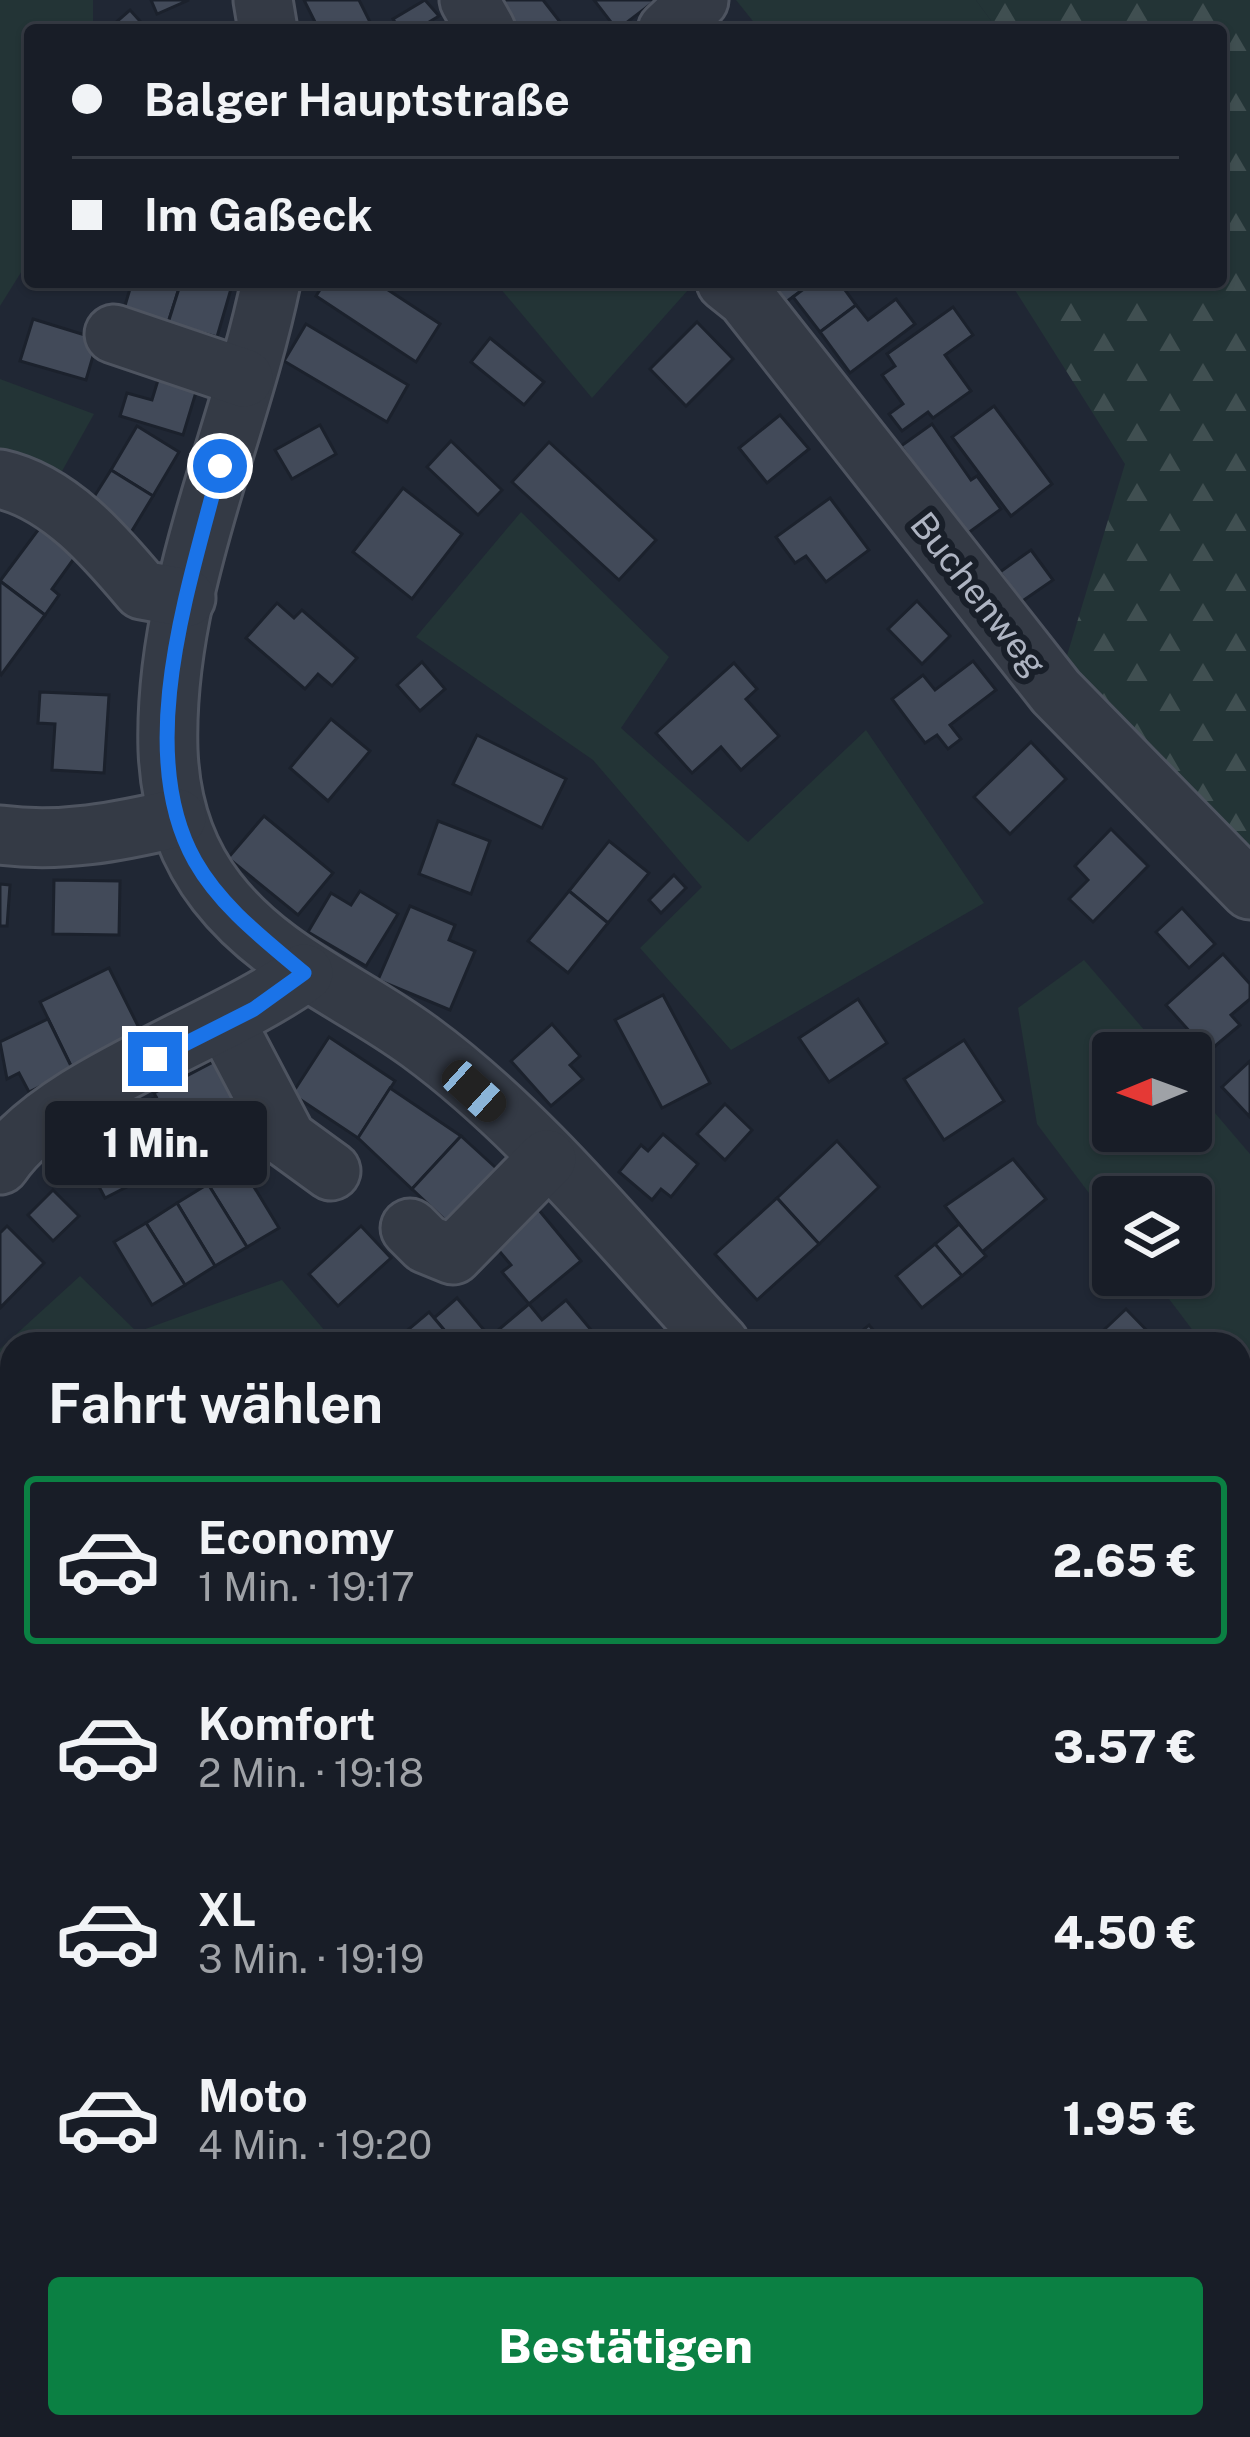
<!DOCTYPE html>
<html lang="de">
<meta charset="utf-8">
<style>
:root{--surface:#181d27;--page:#21262f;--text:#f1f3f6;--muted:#9fa2a7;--line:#363b44;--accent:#0b8043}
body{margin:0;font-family:"Public Sans",sans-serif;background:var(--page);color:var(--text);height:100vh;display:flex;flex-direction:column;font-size:45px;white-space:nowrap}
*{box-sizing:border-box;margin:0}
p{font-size:39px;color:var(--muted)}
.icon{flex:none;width:66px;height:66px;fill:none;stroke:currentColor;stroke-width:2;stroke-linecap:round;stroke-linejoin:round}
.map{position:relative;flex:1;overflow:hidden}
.panel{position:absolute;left:0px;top:1332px;width:1251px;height:1107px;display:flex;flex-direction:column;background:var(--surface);border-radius:36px 36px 0 0;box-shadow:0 3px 9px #0004,0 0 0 3px var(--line)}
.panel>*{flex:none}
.top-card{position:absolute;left:24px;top:24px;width:1203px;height:264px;border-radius:12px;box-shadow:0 3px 9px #0004,0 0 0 3px var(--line);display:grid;align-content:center;height:264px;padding:0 48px;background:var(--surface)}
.needle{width:78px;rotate:269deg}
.fabs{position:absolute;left:1092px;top:1032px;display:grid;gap:24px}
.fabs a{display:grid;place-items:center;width:120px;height:120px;border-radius:12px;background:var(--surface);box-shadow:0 3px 9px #0004,0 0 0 3px var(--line);font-size:60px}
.end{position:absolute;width:54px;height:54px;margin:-27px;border:15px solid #1a73e8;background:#fff;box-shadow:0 0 0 6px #fff}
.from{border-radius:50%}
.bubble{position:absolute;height:84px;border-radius:12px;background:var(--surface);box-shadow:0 3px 9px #0004,0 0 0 3px var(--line);font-size:39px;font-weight:800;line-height:84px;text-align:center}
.car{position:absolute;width:36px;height:72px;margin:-36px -18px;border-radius:15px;box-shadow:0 0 9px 3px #0007;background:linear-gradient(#222 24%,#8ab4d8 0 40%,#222 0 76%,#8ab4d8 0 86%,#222 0)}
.top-card b{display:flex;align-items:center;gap:42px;height:114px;font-size:45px}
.top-card b+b{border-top:3px solid var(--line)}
.top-card i{width:30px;height:30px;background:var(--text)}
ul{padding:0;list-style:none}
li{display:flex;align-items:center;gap:36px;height:168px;margin:0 24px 18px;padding:0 24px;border:6px solid transparent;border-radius:12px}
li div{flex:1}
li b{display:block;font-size:45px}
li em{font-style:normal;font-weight:800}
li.current{border-color:var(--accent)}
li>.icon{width:108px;height:108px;stroke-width:1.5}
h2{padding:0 48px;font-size:54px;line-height:144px}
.action{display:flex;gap:24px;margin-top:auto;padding:24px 48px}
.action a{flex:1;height:138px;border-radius:12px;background:var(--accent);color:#fff;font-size:48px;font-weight:800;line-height:138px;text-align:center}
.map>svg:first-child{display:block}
</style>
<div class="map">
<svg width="1250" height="2437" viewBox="0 0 1250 2437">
<defs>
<pattern id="forest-firs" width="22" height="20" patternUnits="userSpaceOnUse" patternTransform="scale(3)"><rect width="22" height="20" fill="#233436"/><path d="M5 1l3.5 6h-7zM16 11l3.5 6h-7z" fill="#404f51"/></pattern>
</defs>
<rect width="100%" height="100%" fill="#202734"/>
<!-- green -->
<g fill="#233436">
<polygon points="0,0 93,0 93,30 30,30 30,258 0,306"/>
<polygon points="736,0 976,0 998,30 760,30"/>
<polygon points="495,282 680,282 688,290 592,398"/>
<polygon points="0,379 94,414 57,480 0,463"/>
<polygon points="521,512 669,657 621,728 748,842 866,730 984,903 731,1050 640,948 702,887 593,760 416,637"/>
<polygon points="1084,960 1164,1053 1113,1053 1113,1131 1191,1131 1191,1085 1250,1154 1250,1406 1239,1392 1239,1344 1203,1344 1151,1275 1191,1275 1191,1197 1113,1197 1113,1225 1037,1124 1018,1008"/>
<polygon points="80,1276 137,1332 282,1280 336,1344 12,1344 12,2255 0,2256 0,1349"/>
<polygon points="335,2427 853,2427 837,2437 325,2437"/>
<polygon points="1029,2427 1184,2427 1187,2437 1030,2437"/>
</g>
<!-- forest -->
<g fill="url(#forest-firs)">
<polygon points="976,0 1250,0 1250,890 1056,692 1125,464 1010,282 1221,282 1221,30 998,30"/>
<polygon points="12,2255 12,2427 335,2427 325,2437 33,2437 0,2423 0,2256"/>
</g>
<!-- building -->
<g fill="#424a59" stroke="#1b212c" stroke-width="3">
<polygon points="151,0 189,0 157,14"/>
<polygon points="304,0 359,0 374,30 319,30"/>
<polygon points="425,0 439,16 416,30 400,30 393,19"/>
<polygon points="495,0 543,0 564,27 518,30"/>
<polygon points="594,0 656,0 617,30"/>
<polygon points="130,10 148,30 107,30"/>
<polygon points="132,282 181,282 168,323 124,309"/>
<polygon points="181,282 233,282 217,337 168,323"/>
<polygon points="325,282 376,282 440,324 416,362 316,296"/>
<polygon points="771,282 813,282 786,302"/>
<polygon points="813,282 848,282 842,286 856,305 820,332 793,297"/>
<polygon points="896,299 915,324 850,373 820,332 856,305 868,320"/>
<polygon points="953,307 973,335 945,355 971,391 933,418 928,412 902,431 889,414 903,404 882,375 895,366 887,354"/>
<polygon points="33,319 98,339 86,380 20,361"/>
<polygon points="697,322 733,359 686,406 650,369"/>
<polygon points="306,324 408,385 387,422 284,361"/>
<polygon points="490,338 544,382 524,405 471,362"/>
<polygon points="162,367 200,379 183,435 120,416 127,393 152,400"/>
<polygon points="994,406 1052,484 1011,516 952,437"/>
<polygon points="780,415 809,449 767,483 739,448"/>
<polygon points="932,424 971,480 977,476 1001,509 964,536 901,446"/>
<polygon points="320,425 336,454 292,479 275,450"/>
<polygon points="137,426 179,452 153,496 111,470"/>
<polygon points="451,441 502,490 478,515 427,467"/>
<polygon points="549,442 656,540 619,580 512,482"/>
<polygon points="111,470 153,496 130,534 87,508"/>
<polygon points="403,488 462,534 412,599 353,552"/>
<polygon points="830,498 869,550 826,582 806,556 795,563 776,537"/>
<polygon points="41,526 78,553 52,589 59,595 45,615 0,581"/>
<polygon points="1031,550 1053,580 1021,602 1000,572"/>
<polygon points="0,581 45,615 1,675 0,674"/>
<polygon points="917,601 950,636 922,664 888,629"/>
<polygon points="277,603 294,618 302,610 357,658 332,686 318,674 305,689 246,638"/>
<polygon points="973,661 996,690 950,725 961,739 948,749 937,735 925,743 892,699 923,675 935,690"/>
<polygon points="422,662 445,689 420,711 397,685"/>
<polygon points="734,663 757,689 746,699 779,736 741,770 721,747 692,773 656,733"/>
<polygon points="40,692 109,695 104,773 52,770 55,724 38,723"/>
<polygon points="331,719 370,751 328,801 290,768"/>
<polygon points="477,735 566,779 542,828 453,784"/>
<polygon points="1031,742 1066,779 1010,834 974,797"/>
<polygon points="264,816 333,873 298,915 228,858"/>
<polygon points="438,821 490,841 471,894 419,874"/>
<polygon points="1111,829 1148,866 1093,922 1069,899 1088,880 1075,866"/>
<polygon points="609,841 649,873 608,923 569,891"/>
<polygon points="674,875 686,888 661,913 649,900"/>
<polygon points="54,880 120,881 119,935 53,934"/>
<polygon points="0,884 10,885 7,926 0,926"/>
<polygon points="360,891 398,914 366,966 308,932 331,893 351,905"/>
<polygon points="569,891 608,923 568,973 528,941"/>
<polygon points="410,906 455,925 449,940 475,951 450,1010 378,980"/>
<polygon points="1182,908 1215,944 1189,968 1156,932"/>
<polygon points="1223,954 1250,984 1250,999 1231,1015 1240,1025 1208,1052 1166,1005"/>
<polygon points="109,968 143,1036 73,1070 40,1002"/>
<polygon points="663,995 710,1083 662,1108 615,1020"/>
<polygon points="858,999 887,1043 829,1082 799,1038"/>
<polygon points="48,1019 73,1070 29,1092 19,1073 7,1079 0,1042"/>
<polygon points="552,1024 580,1056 570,1065 583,1079 551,1106 511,1061"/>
<polygon points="329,1037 395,1081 358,1138 292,1094"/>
<polygon points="964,1040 1004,1101 944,1140 904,1079"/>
<polygon points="219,1059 244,1107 179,1141 154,1093"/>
<polygon points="1250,1061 1250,1117 1222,1087"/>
<polygon points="390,1088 461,1136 412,1189 358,1138"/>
<polygon points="156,1097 184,1151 139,1174 111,1120"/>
<polygon points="725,1104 752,1130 725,1160 697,1134"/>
<polygon points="663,1134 698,1164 671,1197 661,1189 652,1200 619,1172 641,1145 648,1151"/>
<polygon points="461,1136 507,1178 458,1232 412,1189"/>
<polygon points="122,1140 142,1179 105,1198 85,1160"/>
<polygon points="837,1141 879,1187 819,1244 777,1198"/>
<polygon points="1013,1159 1046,1199 982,1252 945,1206"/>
<polygon points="240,1164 279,1228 247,1247 208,1184"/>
<polygon points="208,1184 247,1247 215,1266 177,1203"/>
<polygon points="53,1190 79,1216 53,1241 28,1215"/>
<polygon points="777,1198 819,1244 757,1300 715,1254"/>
<polygon points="177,1203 215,1266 185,1285 146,1223"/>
<polygon points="533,1203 581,1261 529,1304 502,1272 511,1265 490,1240"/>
<polygon points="146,1223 185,1285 152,1305 114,1242"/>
<polygon points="959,1224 986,1256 962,1276 935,1244"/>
<polygon points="7,1226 44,1263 0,1308 0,1233"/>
<polygon points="361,1226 391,1258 338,1306 309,1274"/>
<polygon points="935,1244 962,1276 922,1308 896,1276"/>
<polygon points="457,1298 490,1337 482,1344 456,1344 434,1318"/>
<polygon points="566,1300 597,1337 588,1344 496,1344 490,1337 529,1304 542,1320"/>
<polygon points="1126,1309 1160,1344 1089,1344"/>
<polygon points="429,1312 456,1344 391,1344"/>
<polygon points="869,1325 885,1344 846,1344"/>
<polygon points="1244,1447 1250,1452 1250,1528 1239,1540 1239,1453"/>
<polygon points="1239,1697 1250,1706 1250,1778 1244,1785 1239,1781"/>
<polygon points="1239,1905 1250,1914 1250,1950 1239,1964"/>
<polygon points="1250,2137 1250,2252 1239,2245 1239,2154"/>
</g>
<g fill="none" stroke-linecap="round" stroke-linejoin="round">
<defs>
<g id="minor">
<polyline points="263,0 268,30"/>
<polyline points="469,0 486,30"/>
<polyline points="667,30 699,0"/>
<path d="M271 282C239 436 163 590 168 750 170 802 185 851 217 892 272 963 351 991 420 1042 533 1125 625 1242 720 1344"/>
<polyline points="726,282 746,298 1056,692 1250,890"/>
<polyline points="114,334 244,378"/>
<path d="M0 479C59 492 105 546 142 590L186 598"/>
<path d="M0 835C61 843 118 832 177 818"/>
<polyline points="226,1023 287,1139 331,1171"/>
<path d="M0 1165C53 1086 219 1034 304 973"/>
<polyline points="410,1228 426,1244 453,1255 547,1159"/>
<polyline points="1239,1855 1250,1864"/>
<polyline points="1239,2029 1250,2015"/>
</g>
</defs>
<!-- minor casing -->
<use href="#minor" stroke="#4e5460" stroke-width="63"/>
<!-- minor -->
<use href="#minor" stroke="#343a45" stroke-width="57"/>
</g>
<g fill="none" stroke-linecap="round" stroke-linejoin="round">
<!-- route -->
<path stroke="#1a73e8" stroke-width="15" d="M155 1059 254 1009 304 973C265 940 221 907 195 861 132 749 191 581 220 466"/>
</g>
<g text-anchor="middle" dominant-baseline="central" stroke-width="12" stroke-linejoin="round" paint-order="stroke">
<!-- street labels -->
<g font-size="36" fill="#aeb4c2" stroke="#191f29">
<text transform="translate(979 594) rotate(52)">Buchenweg</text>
</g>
</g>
</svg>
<div class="fabs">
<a><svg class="needle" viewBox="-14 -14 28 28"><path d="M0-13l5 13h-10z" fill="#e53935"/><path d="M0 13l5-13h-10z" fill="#9fa2a7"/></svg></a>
<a><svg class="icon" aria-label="layers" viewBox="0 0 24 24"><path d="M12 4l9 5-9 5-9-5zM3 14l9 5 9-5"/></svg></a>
</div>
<i class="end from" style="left:220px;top:466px"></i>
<i class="end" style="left:155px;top:1059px"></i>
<div class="bubble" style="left:45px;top:1101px;width:222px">1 Min.</div>
<i class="car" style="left:474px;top:1091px;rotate:132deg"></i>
<div class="top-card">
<b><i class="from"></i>Balger Hauptstraße</b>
<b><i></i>Im Gaßeck</b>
</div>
<section class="panel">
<h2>Fahrt wählen</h2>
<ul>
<li class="current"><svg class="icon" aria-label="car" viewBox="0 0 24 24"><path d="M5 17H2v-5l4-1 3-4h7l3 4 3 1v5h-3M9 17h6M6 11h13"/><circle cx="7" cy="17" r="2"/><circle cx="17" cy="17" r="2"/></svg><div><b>Economy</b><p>1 Min. · 19:17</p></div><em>2.65 €</em></li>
<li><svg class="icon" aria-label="car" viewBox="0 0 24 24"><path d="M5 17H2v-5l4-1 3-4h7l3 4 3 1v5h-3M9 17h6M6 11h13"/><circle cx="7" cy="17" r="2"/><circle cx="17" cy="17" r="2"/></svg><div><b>Komfort</b><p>2 Min. · 19:18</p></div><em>3.57 €</em></li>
<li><svg class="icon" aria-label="car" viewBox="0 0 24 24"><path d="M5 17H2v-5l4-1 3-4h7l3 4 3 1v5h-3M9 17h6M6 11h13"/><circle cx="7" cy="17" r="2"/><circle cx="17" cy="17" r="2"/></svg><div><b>XL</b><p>3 Min. · 19:19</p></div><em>4.50 €</em></li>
<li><svg class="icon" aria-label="car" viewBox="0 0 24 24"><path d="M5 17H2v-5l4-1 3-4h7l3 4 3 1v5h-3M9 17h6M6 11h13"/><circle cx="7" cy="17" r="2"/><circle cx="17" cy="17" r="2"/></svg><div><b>Moto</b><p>4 Min. · 19:20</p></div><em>1.95 €</em></li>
</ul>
<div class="action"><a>Bestätigen</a></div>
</section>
</div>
